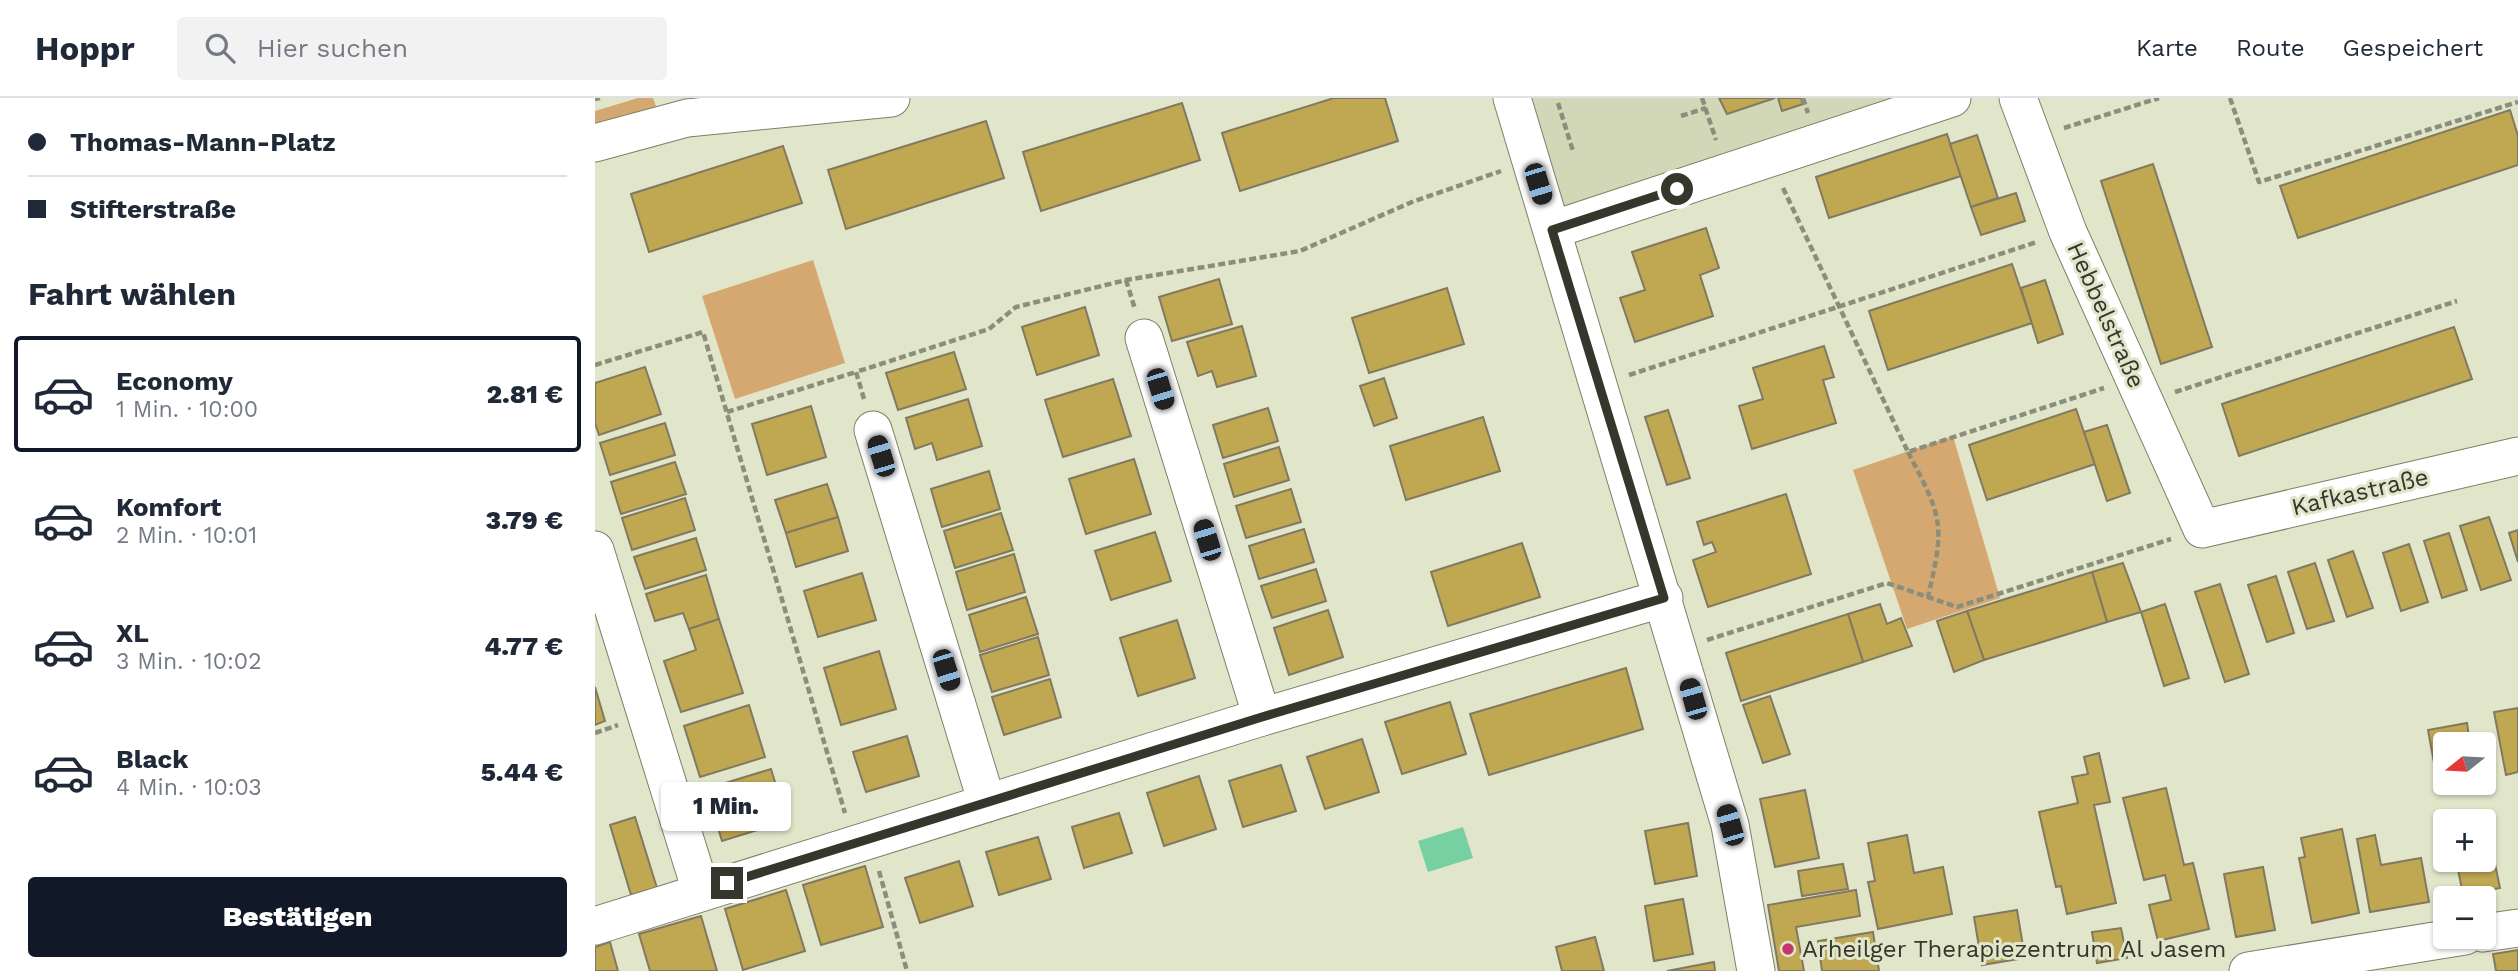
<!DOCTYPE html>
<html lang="de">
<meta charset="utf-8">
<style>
:root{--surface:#fff;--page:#f2f2f3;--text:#1f2937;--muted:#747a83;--line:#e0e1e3;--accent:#111827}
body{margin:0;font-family:"Work Sans",sans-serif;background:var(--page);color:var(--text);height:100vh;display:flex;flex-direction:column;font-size:26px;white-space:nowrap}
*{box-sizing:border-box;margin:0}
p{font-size:23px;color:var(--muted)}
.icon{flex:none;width:38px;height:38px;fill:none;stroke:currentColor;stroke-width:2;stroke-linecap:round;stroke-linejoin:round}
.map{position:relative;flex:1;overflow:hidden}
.details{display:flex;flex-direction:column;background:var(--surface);width:595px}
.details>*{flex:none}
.hud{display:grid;align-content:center;height:154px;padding:0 28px;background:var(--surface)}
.needle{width:46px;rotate:252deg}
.controls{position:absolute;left:1838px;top:634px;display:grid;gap:14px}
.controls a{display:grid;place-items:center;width:63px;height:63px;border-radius:7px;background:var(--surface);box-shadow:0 2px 5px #0004;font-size:35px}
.end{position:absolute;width:32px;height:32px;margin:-16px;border:9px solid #35372d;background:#fff;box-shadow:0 0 0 4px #fff}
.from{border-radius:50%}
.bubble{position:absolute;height:49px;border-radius:7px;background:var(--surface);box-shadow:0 2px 5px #0004;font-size:23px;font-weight:800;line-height:49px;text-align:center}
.car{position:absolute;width:21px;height:42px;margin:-21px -10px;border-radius:9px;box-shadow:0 0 5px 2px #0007;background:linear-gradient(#222 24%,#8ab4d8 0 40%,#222 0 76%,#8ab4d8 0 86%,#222 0)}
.hud b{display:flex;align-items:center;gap:24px;height:66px;font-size:26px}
.hud b+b{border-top:2px solid var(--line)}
.hud i{width:18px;height:18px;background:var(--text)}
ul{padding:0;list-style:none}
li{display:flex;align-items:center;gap:21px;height:116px;margin:0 14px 10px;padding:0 14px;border:4px solid transparent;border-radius:7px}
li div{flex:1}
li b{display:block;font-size:26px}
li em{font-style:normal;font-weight:800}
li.selected{border-color:var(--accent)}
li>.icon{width:63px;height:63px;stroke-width:1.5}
h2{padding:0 28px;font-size:32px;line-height:84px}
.primary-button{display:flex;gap:14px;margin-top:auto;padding:14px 28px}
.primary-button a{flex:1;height:80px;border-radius:7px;background:var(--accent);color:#fff;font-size:28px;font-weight:800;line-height:80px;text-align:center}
header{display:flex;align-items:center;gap:42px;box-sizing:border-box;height:98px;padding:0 35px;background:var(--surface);border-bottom:2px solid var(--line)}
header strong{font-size:33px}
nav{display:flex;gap:38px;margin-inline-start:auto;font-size:24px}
.search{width:490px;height:63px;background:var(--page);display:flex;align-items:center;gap:18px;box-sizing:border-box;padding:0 24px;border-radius:7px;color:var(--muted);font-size:26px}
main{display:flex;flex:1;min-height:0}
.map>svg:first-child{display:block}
</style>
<header>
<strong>Hoppr</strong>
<div class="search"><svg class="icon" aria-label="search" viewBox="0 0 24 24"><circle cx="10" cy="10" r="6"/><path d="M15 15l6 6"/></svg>Hier suchen</div>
<nav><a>Karte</a><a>Route</a><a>Gespeichert</a></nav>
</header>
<main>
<section class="details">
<div class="hud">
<b><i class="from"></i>Thomas-Mann-Platz</b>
<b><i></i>Stifterstraße</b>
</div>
<h2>Fahrt wählen</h2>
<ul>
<li class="selected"><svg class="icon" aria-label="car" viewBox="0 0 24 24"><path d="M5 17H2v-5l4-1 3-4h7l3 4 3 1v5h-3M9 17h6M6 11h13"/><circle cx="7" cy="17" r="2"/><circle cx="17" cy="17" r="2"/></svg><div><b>Economy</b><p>1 Min. · 10:00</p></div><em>2.81 €</em></li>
<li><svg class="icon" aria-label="car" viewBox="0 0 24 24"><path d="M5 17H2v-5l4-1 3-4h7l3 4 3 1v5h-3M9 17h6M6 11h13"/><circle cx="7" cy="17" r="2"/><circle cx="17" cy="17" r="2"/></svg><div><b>Komfort</b><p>2 Min. · 10:01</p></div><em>3.79 €</em></li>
<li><svg class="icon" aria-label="car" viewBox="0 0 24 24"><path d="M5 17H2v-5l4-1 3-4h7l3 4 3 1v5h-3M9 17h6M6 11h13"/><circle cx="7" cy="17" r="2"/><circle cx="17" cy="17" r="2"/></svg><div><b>XL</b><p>3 Min. · 10:02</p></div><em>4.77 €</em></li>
<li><svg class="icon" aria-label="car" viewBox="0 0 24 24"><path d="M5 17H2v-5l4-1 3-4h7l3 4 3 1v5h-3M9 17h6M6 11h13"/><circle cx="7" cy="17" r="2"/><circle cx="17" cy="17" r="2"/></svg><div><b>Black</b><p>4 Min. · 10:03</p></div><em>5.44 €</em></li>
</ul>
<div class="primary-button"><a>Bestätigen</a></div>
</section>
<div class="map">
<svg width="1923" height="873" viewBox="0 0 1923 873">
<rect width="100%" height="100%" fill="#e1e6ca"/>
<!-- built -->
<polygon fill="#d2d8b7" points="917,0 1357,0 957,132"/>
<!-- green -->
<g fill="#d6a871">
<polygon points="43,0 58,0 63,14 0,31 0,13"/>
<polygon points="218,162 250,265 140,301 107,198"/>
<polygon points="1358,338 1405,500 1312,531 1258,372"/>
</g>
<!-- water -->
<polygon fill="#76d0a2" points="868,729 878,760 833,774 823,743"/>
<!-- building -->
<g fill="#c0a752" stroke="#817a61" stroke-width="2">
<polygon points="739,0 790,0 803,43 645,93 627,35"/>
<polygon points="1124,0 1180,0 1132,16"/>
<polygon points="1183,0 1206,0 1208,6 1187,13"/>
<polygon points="587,5 605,62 446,113 428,54"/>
<polygon points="1915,12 1923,38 1923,67 1703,140 1685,88"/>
<polygon points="391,23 409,80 251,131 233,72"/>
<polygon points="1352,36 1366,78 1234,120 1221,79"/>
<polygon points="1382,37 1403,100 1376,109 1355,46"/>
<polygon points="188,48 207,105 54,154 36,96"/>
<polygon points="1558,66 1617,249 1566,266 1506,83"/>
<polygon points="1421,95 1430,123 1386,137 1376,109"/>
<polygon points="1111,130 1124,170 1105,177 1118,218 1040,244 1025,200 1050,192 1037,154"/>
<polygon points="1417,166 1437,225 1293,272 1274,213"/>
<polygon points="624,181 637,226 577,243 564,199"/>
<polygon points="1450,182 1468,236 1443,245 1426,190"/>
<polygon points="852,190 869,246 774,275 757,220"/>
<polygon points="490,209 504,257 442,277 427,229"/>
<polygon points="647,228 661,278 622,289 617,273 603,278 592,244"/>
<polygon points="1859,229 1877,281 1644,358 1627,306"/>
<polygon points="1229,248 1239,279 1228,282 1241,325 1157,351 1144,308 1168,301 1158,270"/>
<polygon points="359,254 371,291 303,312 291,275"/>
<polygon points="50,269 66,316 4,337 0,325 0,285"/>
<polygon points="789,280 802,320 779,328 765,288"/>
<polygon points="518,281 536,338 468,359 450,302"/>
<polygon points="373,301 387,348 342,362 337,345 320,351 311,320"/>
<polygon points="216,308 231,359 172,377 157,326"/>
<polygon points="673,310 683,343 628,360 618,327"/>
<polygon points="1481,311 1500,366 1392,402 1374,347"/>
<polygon points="1073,312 1095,380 1072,387 1050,319"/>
<polygon points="888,319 905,373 811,402 795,348"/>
<polygon points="70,325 80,357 15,377 5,345"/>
<polygon points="1512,327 1535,395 1512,403 1489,334"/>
<polygon points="684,349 694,382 639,399 629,366"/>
<polygon points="539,361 556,416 491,436 474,381"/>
<polygon points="80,364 91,396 26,416 16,384"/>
<polygon points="394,373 405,411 347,429 336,391"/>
<polygon points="232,386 243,419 191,435 180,402"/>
<polygon points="696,391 706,424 651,440 641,408"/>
<polygon points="1191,396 1216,476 1113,509 1098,462 1121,454 1117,444 1109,447 1102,424"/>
<polygon points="90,400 100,432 37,452 27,420"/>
<polygon points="406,415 418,452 360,470 349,433"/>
<polygon points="243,419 253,453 201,469 191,435"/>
<polygon points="1894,419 1916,482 1886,492 1865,428"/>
<polygon points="709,431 719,464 664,481 654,448"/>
<polygon points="1923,432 1923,464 1914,435"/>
<polygon points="560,434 576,483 516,502 500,453"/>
<polygon points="1854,435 1872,492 1847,500 1829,443"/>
<polygon points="101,440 111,472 50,491 39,459"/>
<polygon points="927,445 945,499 853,528 836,474"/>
<polygon points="1814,446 1833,504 1806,513 1788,455"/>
<polygon points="1758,453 1778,510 1752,519 1733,462"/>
<polygon points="419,456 430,494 372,512 361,474"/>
<polygon points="1528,465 1546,514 1512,524 1497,474"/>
<polygon points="1720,465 1739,523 1712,531 1693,474"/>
<polygon points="721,471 731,503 677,520 666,488"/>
<polygon points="1497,474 1512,524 1389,562 1372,513"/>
<polygon points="267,475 281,522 223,539 209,493"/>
<polygon points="111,477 124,521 94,531 88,515 60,523 51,496"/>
<polygon points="1681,478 1699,535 1672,544 1653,487"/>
<polygon points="1625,486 1654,576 1630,584 1600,494"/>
<polygon points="431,499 443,536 385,554 374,517"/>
<polygon points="1285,506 1292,526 1306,520 1317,548 1268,564 1253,516"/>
<polygon points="1570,506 1594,580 1569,588 1546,514"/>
<polygon points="733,512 748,559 694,577 679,530"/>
<polygon points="1372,513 1389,562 1359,574 1342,523"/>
<polygon points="1253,516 1268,564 1146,603 1131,555"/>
<polygon points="124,521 148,595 86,614 69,563 101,552 94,531"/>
<polygon points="582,522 600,580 543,598 525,540"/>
<polygon points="443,539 454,577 397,594 385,557"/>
<polygon points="284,553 301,611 246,627 229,570"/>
<polygon points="1031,570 1048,631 894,677 875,616"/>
<polygon points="455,581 466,619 409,637 397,599"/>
<polygon points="0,589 10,623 0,627"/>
<polygon points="1175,598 1195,656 1168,665 1148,607"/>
<polygon points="855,604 871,656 807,676 790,624"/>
<polygon points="154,607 170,659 105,679 89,628"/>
<polygon points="1923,610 1923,674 1911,677 1899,614"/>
<polygon points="1872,625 1875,646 1850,646 1850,679 1842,681 1833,632"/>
<polygon points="312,638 324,678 271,694 258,654"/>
<polygon points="767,641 784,694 730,711 712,659"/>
<polygon points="1504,655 1515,704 1499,707 1521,805 1472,816 1466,788 1461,789 1444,714 1483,705 1477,679 1493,676 1489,659"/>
<polygon points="686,667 701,713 648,729 634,683"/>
<polygon points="176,671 192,723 127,743 111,691"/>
<polygon points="604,678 621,731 569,748 552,695"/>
<polygon points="1571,690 1589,767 1598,765 1614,831 1563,843 1554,807 1576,802 1570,777 1549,782 1528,700"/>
<polygon points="1210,692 1224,760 1180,769 1165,701"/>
<polygon points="524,715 537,755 489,770 477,729"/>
<polygon points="40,719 62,790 36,797 15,727"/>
<polygon points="1093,725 1102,778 1060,786 1050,733"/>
<polygon points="1747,731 1764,815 1717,825 1704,760 1710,759 1706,740"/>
<polygon points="1893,732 1905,790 1868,797 1861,761 1888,761 1888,734"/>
<polygon points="1312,737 1319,775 1348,769 1357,816 1283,831 1273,784 1280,783 1273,745"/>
<polygon points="1780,737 1786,767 1826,760 1834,804 1775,814 1762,741"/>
<polygon points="443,739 456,781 404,797 391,754"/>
<polygon points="364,763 378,808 325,825 310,780"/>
<polygon points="1248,766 1253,791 1207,798 1203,773"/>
<polygon points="270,768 288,829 226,847 208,787"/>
<polygon points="1668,769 1680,832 1641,839 1629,776"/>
<polygon points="191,792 210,853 148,872 130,811"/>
<polygon points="1261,792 1265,818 1201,829 1209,873 1184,873 1173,807"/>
<polygon points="1088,801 1098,856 1059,863 1050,808"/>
<polygon points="1422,812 1430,860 1387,867 1379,819"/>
<polygon points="106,818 122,873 55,873 44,836"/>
<polygon points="1526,830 1532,860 1502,865 1497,834"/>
<polygon points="1278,834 1284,873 1227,873 1223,843"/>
<polygon points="1000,839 1009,873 967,873 961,849"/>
<polygon points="15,844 23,873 0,873 0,849"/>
<polygon points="1923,852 1923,873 1901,873 1898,856"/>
<polygon points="1119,864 1120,873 1072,873"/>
</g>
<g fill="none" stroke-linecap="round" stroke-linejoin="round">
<defs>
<g id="street">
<polyline points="917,0 1135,727 1161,873"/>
<polyline points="1423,0 1473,134 1607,431 1923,358"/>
<polyline points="0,45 92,20 296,0"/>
<polyline points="957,132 1357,0"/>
<polyline points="549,240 667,619"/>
<polyline points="278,332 392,705"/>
<polyline points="0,452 106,793"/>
<polyline points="0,828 667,619 1069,500"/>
<polyline points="1888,835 1923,830"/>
<polyline points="1653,873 1870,838"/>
</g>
</defs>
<!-- street casing -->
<use href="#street" stroke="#7c8067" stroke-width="39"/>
<!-- path -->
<g stroke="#8a8e7b" stroke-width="4.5" stroke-dasharray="7 3.5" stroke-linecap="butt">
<polyline points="1107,0 1121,42"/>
<polyline points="1208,0 1213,15"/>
<polyline points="1635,0 1664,84 1923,4"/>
<polyline points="0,1 5,0"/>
<polyline points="963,5 978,53"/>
<polyline points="1086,18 1111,10"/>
<polyline points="1469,30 1564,0"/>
<polyline points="1188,90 1313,354 1509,290"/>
<polyline points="531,182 540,211"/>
<polyline points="0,267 108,234 250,715"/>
<polyline points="1034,277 1442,144"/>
<polyline points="1580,294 1862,203"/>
<polyline points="269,301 261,274 394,231 421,209 531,182 705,153 817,104 906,73"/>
<polyline points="132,314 261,274"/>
<path d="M1313 354C1348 421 1350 426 1333 499"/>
<polyline points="1112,542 1292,485 1362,509 1576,441"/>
<polyline points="0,635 23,627"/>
<polyline points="284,773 312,873"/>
</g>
<!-- street -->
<use href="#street" stroke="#fff" stroke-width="37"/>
</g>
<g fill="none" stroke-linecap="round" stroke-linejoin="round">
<!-- route -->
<polyline stroke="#35372d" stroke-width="9" points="132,785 667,619 1069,500 957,132 1082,91"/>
</g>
<!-- markers -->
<circle fill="#c33769" stroke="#e1e6ca" stroke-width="2.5" cx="1193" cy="851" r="7"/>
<g text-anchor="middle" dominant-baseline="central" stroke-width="6" stroke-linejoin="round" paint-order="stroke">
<!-- street labels -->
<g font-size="24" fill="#35372d" stroke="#e1e6ca">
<text transform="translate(1511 217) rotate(66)">Hebbelstraße</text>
<text transform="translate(1765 394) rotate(-13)">Kafkastraße</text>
</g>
<!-- poi labels -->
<g font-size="24" fill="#35372d" stroke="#e1e6ca" text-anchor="start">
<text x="1207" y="851">Arheilger Therapiezentrum Al Jasem</text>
</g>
</g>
</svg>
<div class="controls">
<a><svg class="needle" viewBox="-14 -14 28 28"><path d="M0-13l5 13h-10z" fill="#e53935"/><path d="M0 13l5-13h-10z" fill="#747a83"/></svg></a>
<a>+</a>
<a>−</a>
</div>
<i class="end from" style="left:1082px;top:91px"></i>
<i class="end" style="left:132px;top:785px"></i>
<div class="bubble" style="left:66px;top:684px;width:130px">1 Min.</div>
<i class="car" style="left:943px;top:86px;rotate:163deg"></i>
<i class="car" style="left:565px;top:291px;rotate:163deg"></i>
<i class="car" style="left:286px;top:358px;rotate:343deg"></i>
<i class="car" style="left:612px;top:442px;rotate:343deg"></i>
<i class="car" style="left:351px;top:572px;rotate:163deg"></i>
<i class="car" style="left:1098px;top:601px;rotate:344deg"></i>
<i class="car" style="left:1135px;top:727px;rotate:344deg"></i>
</div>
</main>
